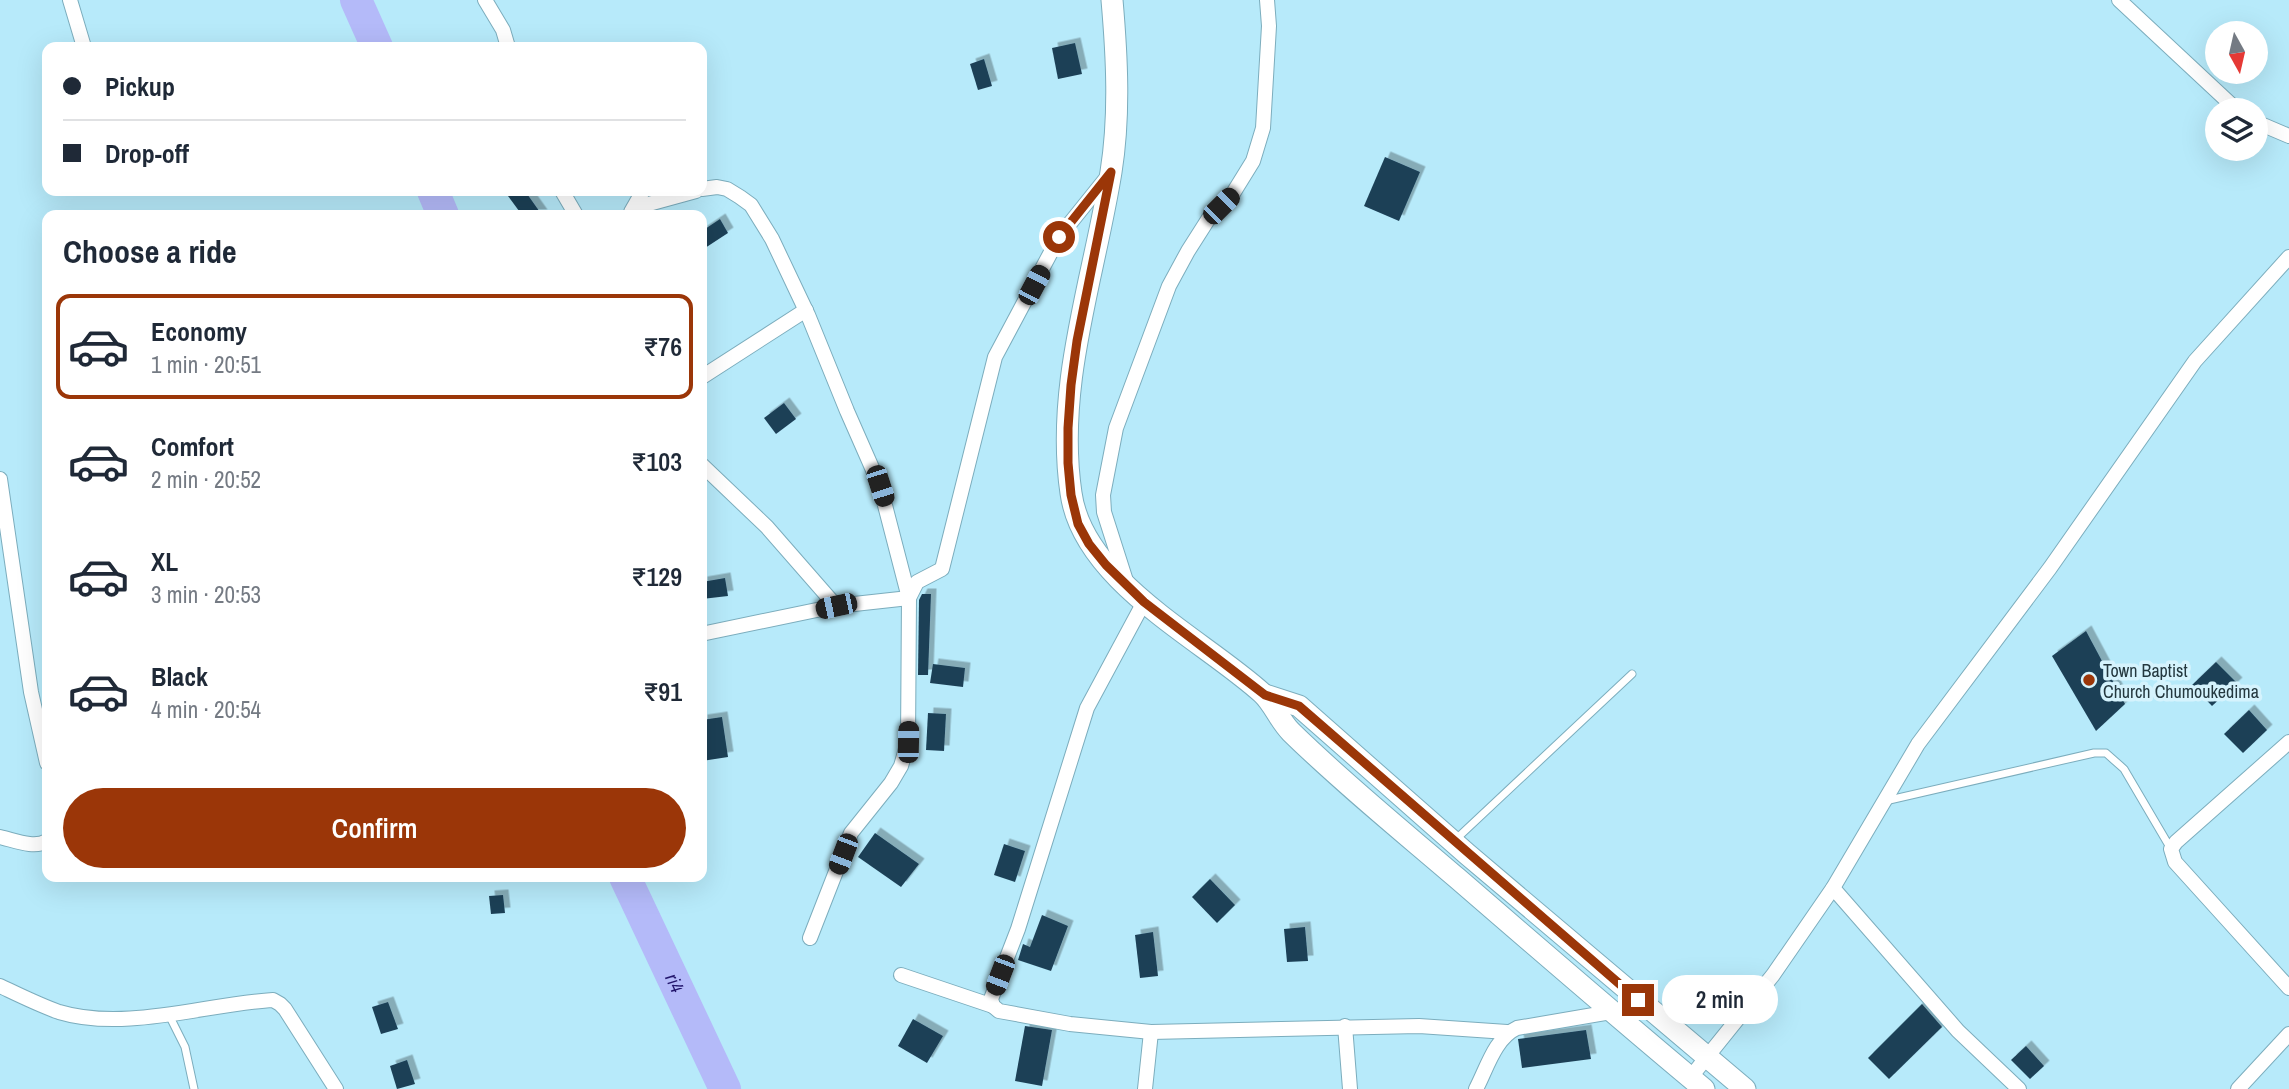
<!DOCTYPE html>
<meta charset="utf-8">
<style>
:root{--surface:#fff;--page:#f6f6f7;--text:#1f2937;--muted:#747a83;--line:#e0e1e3;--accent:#9b3608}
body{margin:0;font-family:"Archivo Narrow",sans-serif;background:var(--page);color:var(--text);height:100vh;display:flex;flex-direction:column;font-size:26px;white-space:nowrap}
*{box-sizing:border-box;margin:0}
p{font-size:23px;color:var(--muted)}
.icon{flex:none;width:38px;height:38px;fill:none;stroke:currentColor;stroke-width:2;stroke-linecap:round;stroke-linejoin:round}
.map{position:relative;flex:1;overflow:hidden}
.drawer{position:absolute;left:42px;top:210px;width:665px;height:672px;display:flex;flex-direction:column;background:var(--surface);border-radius:14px;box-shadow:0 7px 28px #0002}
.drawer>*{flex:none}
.banner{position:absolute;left:42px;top:42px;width:665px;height:154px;border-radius:14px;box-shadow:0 7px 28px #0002;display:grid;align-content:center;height:154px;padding:0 21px;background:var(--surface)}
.needle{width:46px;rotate:172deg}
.tools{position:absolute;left:2205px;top:21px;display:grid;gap:14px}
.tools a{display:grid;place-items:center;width:63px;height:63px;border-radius:50%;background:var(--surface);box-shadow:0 7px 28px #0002;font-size:35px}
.end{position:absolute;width:32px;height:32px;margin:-16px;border:9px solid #9b3608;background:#fff;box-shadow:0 0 0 4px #fff}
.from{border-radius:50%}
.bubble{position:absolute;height:49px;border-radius:24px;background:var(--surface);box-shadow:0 7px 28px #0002;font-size:23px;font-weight:600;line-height:49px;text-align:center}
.car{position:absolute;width:21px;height:42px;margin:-21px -10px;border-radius:9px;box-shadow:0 0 5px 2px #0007;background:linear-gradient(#222 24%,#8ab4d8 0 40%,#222 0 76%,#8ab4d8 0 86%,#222 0)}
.banner b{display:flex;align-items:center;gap:24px;height:66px;font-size:26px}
.banner b+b{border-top:2px solid var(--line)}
.banner i{width:18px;height:18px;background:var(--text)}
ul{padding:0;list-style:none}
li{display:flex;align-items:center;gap:21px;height:105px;margin:0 14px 10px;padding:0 7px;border:4px solid transparent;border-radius:14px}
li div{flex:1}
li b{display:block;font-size:26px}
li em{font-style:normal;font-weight:600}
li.on{border-color:var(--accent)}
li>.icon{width:63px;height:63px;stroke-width:1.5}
h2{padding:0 21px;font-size:32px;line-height:84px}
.button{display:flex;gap:14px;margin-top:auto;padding:14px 21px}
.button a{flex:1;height:80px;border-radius:42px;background:var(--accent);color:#fff;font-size:28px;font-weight:600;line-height:80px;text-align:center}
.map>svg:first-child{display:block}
</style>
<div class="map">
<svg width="2289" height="1089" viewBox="0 0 2289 1089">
<defs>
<filter id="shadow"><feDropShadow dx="5.5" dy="-5.5" stdDeviation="0" flood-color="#0004"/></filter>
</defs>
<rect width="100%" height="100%" fill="#b7eafa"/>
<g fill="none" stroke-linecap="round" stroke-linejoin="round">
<!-- river -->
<g stroke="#b4baf9" stroke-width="32">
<polyline points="356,0 377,47"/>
<polyline points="433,191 443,215"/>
<path id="s1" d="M625 877 725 1089"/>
</g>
</g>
<!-- building -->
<g fill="#1d4057" filter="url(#shadow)">
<polygon points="1075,43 1082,74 1058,79 1052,48"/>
<polygon points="984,59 992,86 978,90 970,64"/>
<polygon points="1385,157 1420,172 1399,221 1364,206"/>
<polygon points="516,191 525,191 542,215 522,215 508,196"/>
<polygon points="720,219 728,233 702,250 702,231"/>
<polygon points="784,403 796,419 776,434 764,418"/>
<polygon points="725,578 728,596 702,599 702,582"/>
<polygon points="922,594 931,594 928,675 918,675 919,600"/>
<polygon points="2086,631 2125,704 2096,731 2052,656"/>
<polygon points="2216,662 2237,683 2212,706 2192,685"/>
<polygon points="933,664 965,668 963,687 930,683"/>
<polygon points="2249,710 2267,730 2243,753 2224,734"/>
<polygon points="928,713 946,714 944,751 926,750"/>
<polygon points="722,717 728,757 702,761 702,720"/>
<polygon points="875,833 919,864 901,887 858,857"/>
<polygon points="1004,844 1025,851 1015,882 994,875"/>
<polygon points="1210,879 1235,905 1217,923 1192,897"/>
<polygon points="503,895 505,913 491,914 489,896"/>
<polygon points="1042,915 1068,926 1051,971 1018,960 1023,944 1030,947"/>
<polygon points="1305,927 1308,961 1287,962 1284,929"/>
<polygon points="1153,932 1158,976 1140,978 1135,935"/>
<polygon points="388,1002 398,1029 381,1034 372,1007"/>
<polygon points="1922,1004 1942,1027 1889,1079 1868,1058"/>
<polygon points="913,1019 943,1036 927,1063 898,1046"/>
<polygon points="1025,1026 1052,1030 1042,1086 1015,1081"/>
<polygon points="1586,1030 1591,1059 1522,1068 1518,1039"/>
<polygon points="2026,1046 2044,1066 2030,1079 2011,1060"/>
<polygon points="407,1060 415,1084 397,1089 390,1066"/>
</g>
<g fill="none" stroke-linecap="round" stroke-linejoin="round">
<defs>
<g id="service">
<polyline points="1885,801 2094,753 2106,753 2124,769 2171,849"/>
<polyline points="1454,841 1632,674"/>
<polyline points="169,1015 185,1047 194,1089"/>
</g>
<g id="minor">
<polyline points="70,0 84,47"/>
<polyline points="485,0 503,30 508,47"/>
<polyline points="2119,0 2237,110"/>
<polyline points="2256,122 2289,136"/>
<polyline points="702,189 717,187 727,189 740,197 751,205 772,239 808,315 847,411 880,486 909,598 908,742 901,766 891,783 851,833 810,938"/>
<polyline points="562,191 576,215"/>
<polyline points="634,208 696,191"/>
<polyline points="631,212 643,191"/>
<polyline points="702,377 806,310"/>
<polyline points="702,465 767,527 836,606"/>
<polyline points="0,479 31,692 47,763"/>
<polyline points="1126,581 1104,512 1103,495 1116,428 1169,286 1188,251 1209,218 1232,195 1253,161 1263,128 1269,26 1267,0"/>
<polyline points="1144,602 1087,708 1018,929 991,999 993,1006 999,1011 1070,1024 1151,1032 1419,1026 1507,1032"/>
<polyline points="706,633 836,606 909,598 917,582 942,569 995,357 1059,237 1108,176"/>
<polyline points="2289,742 2176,842 2171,849 2175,862 2289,988"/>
<path d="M0 837C14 840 34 849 47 841"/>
<polyline points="1833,888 1958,1031 2019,1089"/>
<polyline points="901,975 993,1006"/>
<path d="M0 986C19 995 39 1005 59 1012 125 1032 206 1004 273 1000L280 1004 285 1009 336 1089"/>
<polyline points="1345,1026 1350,1089"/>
<polyline points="1690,1078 1773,975 1833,888 1918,744 2050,568 2195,361 2289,257"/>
<polyline points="1145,1089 1151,1032"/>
<path d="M1476 1089C1487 1068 1495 1038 1517 1028L1611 1012"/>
<polyline points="2238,1089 2289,1034"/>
</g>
<g id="primary">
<path d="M1112 0C1117 57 1120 116 1111 172 1094 278 1055 385 1071 493 1083 581 1201 638 1262 693 1274 704 1279 720 1291 732 1343 783 1401 830 1457 878 1539 949 1621 1020 1704 1089"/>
<polyline points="1265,695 1299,706 1467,854 1745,1089"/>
</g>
</defs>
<!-- service casing -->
<use href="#service" stroke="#7cadbd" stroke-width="9"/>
<!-- minor casing -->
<use href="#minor" stroke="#7cadbd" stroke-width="16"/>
<!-- primary casing -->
<use href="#primary" stroke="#7cadbd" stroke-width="23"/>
<!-- service -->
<use href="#service" stroke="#fff" stroke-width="7"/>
<!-- minor -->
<use href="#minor" stroke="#fff" stroke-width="14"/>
<!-- primary -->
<use href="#primary" stroke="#fff" stroke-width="21"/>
</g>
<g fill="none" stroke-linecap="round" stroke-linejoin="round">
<!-- route -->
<polyline stroke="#9b3608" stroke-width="9" points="1059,237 1111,172 1077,341 1071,385 1068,428 1068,463 1071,495 1078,524 1089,544 1106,565 1144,602 1265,695 1299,706 1638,1000"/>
</g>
<!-- markers -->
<circle fill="#9b3608" stroke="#d5f3fd" stroke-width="2.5" cx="2089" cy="680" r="7"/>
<g text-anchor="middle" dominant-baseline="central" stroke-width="7" stroke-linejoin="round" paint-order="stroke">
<!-- poi labels -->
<g font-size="18" fill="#24383f" stroke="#d5f3fd" text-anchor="start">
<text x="2103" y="670">Town Baptist<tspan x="2103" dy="21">Church Chumoukedima</tspan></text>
</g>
<!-- water labels -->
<g font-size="19" font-style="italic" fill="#23166d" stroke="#d5f3fd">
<text stroke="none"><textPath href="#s1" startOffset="117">ri4</textPath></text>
</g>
</g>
</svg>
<div class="tools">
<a><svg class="needle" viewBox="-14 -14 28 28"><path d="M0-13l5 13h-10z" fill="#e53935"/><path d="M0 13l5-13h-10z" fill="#747a83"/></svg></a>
<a><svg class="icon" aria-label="layers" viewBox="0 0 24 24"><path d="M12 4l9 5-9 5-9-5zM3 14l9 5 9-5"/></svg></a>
</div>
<i class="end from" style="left:1059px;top:237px"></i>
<i class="end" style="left:1638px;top:1000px"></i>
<div class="bubble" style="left:1662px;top:975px;width:116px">2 min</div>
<i class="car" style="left:1221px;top:206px;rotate:45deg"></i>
<i class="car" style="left:1034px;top:285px;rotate:28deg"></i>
<i class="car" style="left:880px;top:486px;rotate:162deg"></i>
<i class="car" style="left:836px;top:606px;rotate:258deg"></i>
<i class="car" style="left:908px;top:742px;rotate:1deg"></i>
<i class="car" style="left:843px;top:854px;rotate:201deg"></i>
<i class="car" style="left:1000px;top:975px;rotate:201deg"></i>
<div class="banner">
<b><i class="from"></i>Pickup</b>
<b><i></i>Drop-off</b>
</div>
<section class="drawer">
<h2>Choose a ride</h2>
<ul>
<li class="on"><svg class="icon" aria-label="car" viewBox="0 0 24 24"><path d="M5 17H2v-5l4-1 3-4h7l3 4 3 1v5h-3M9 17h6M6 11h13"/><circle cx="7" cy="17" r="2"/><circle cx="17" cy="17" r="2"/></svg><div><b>Economy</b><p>1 min · 20:51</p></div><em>₹76</em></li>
<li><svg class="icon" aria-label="car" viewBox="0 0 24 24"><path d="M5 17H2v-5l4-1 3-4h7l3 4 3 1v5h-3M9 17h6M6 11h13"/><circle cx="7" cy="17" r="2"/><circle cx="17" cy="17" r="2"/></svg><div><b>Comfort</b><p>2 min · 20:52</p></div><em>₹103</em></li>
<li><svg class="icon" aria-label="car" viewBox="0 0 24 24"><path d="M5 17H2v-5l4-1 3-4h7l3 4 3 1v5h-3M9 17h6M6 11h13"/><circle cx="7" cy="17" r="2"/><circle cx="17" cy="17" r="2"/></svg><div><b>XL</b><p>3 min · 20:53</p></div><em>₹129</em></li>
<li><svg class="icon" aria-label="car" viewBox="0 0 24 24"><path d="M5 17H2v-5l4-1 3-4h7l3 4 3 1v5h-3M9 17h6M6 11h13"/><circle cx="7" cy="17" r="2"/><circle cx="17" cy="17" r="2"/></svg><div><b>Black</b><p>4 min · 20:54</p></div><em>₹91</em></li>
</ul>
<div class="button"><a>Confirm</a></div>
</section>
</div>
